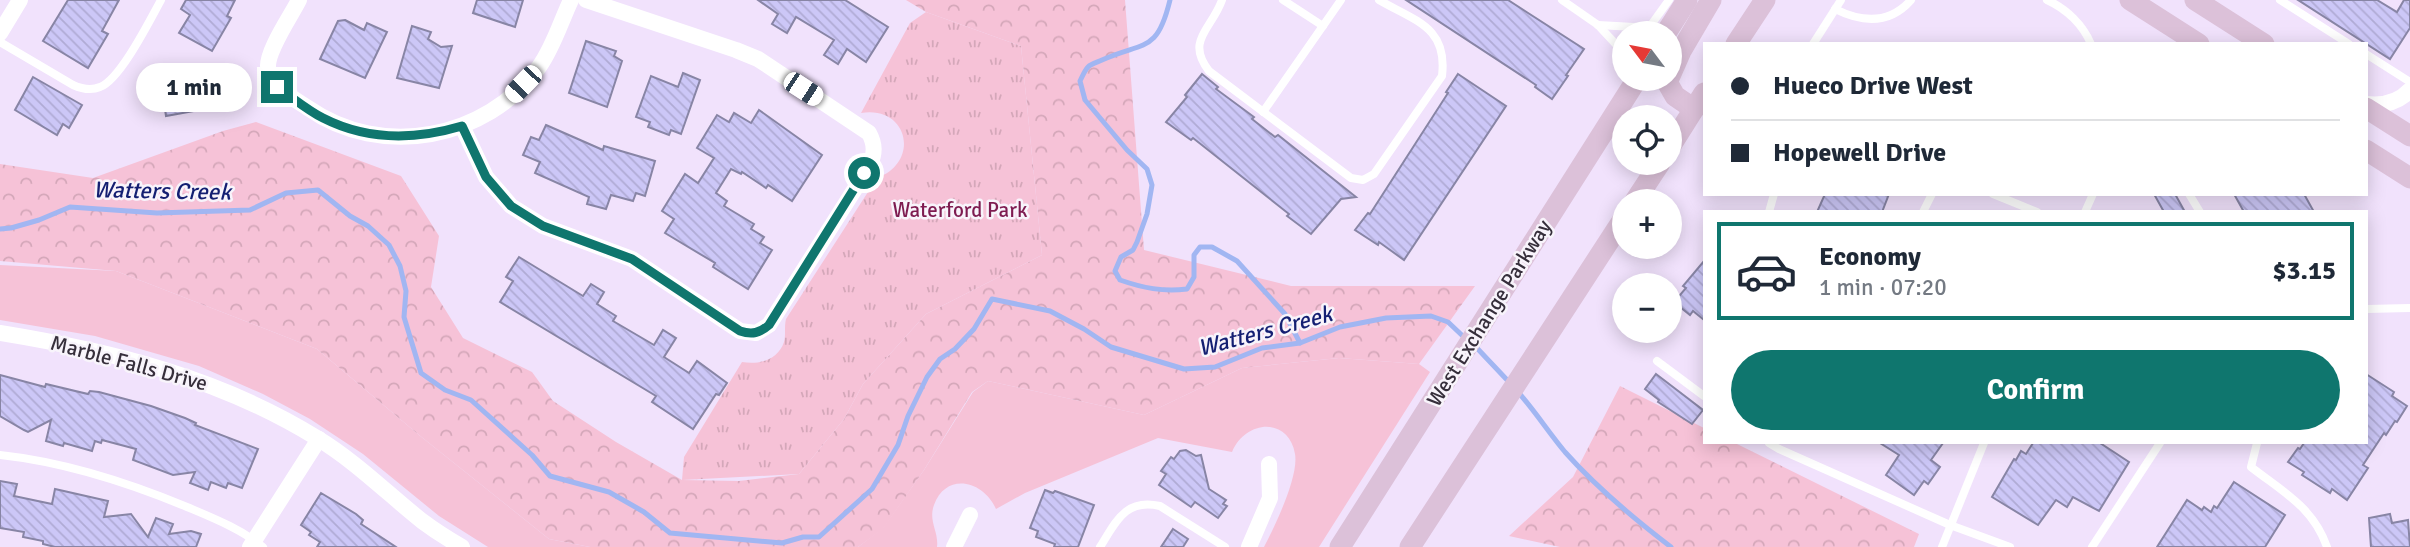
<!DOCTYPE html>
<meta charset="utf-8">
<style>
:root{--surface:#fff;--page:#f6f6f7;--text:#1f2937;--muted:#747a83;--line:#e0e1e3;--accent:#0f766e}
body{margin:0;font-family:Signika,sans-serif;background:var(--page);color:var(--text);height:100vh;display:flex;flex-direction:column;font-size:26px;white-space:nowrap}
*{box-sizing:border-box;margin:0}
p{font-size:23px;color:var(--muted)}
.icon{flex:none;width:38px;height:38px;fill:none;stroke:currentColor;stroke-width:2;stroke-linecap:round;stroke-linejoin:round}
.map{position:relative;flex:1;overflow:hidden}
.details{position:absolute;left:1703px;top:210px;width:665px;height:234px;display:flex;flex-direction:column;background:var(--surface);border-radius:0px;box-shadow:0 4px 18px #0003}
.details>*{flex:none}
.guide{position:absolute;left:1703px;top:42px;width:665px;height:154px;border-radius:0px;box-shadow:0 4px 18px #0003;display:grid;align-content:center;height:154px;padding:0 28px;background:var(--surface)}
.needle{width:46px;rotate:302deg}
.fabs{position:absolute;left:1612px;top:21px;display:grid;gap:14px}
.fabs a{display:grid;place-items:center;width:70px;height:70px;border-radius:50%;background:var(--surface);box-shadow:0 4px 18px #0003;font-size:35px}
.end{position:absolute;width:32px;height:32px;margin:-16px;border:9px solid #0f766e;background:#fff;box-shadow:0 0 0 4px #fff}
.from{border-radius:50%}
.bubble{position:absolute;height:49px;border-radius:24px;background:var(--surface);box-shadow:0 4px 18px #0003;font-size:23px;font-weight:700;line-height:49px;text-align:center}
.car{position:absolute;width:21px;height:42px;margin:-21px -10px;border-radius:9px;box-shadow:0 0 5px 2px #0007;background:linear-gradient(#fff 24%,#345 0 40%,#fff 0 76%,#345 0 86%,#fff 0)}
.guide b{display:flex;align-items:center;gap:24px;height:66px;font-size:26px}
.guide b+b{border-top:2px solid var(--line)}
.guide i{width:18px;height:18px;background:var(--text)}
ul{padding:12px 0 0;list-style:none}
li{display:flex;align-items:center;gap:21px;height:98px;margin:0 14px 10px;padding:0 14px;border:4px solid transparent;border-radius:0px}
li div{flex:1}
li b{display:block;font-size:26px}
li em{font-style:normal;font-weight:700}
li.current{border-color:var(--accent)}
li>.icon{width:63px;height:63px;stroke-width:1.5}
.button{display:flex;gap:14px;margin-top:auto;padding:14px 28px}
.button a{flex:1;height:80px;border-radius:42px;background:var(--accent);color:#fff;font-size:28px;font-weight:700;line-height:80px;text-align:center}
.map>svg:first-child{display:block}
</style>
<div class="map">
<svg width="2410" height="547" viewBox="0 0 2410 547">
<defs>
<pattern id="forest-crowns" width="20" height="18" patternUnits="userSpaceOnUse" patternTransform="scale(1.75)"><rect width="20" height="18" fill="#f6c2d7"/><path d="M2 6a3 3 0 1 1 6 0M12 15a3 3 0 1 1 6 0" fill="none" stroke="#d4a7b9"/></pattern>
<pattern id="park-tufts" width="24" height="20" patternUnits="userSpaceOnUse" patternTransform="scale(1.75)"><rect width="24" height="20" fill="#f6c2d7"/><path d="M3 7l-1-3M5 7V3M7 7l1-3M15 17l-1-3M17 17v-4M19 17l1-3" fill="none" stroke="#d4a7b9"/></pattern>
<pattern id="building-back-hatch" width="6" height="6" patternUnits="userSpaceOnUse" patternTransform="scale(1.75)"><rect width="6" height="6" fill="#ccc7f7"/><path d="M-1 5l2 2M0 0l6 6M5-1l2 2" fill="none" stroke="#b0abd5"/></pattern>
</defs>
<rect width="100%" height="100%" fill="#f1e2fc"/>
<!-- green -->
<g fill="#f6c2d7">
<polygon points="0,265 116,271 317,349 419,435 549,539 590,547 488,547 439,516 363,454 310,419 263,394 199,366 95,336 0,320"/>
<path d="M1339 358 1419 364 1430 372 1319 547H1264C1275 526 1299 476 1295 454 1289 417 1246 419 1232 452L1158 438 1025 493 996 509C983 480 946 472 934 505 928 521 939 532 937 547H858L883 528 924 470 973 392 988 381 1144 415 1242 368Z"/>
</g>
<!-- forest -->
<g fill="url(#forest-crowns)">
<polygon points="906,0 1125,0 1144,250 1291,286 1475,286 1419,364 1339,358 1242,368 1144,415 988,381 972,392 924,470 883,529 858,547 590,547 549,539 419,435 317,349 116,271 0,261 0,164 93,178 223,131 256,122 401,176 439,236 431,287 463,338 532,372 553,401 616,442 682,480 739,481 799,474 844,419 863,384 926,314 1042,255 1021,46 926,12"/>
<polygon points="1620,386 1704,428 1704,443 1735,443 1919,534 1914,547 1560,547 1509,536 1573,477"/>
</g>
<!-- park -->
<path fill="url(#park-tufts)" d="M926 12 1021 46 1042 255 926 314 863 384 844 419 799 474 682 480 684 457 742 362C759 365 778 360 784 342 786 335 784 327 786 319L877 178C921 162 908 105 861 113L910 23Z"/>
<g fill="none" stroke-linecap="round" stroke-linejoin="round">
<!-- stream -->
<g stroke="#a1b6f2" stroke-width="5">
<path d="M1170 0C1157 54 1144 41 1102 60 1098 62 1091 64 1088 67 1085 70 1082 77 1080 81L1085 100 1127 150 1147 169 1152 185 1147 214 1137 242 1133 250 1121 257 1115 271 1120 280C1143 288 1163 292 1187 289L1194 277V255L1200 247H1212L1237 261 1285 314 1300 343"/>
<polyline points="0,229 11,228 39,220 70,207 157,213 250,210 286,193 318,190 350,216 368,226 389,245 400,266 406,291 404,317 421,373 445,390 471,400 532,455 550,476 609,492 644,512 670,533 782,543 803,537 819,537 872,489 898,445 908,416 927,377 940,359 955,349 974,329 992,299 1050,311 1084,329 1111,347 1184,369 1215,367 1262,348 1300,343 1340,327 1386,318 1431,316 1448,322 1467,340"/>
<polyline points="1475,346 1509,382"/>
<path d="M1518 392C1535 411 1549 433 1565 452 1597 488 1633 518 1671 547"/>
</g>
</g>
<!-- building -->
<g fill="url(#building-back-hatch)" stroke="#8885a5" stroke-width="2">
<polygon points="68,0 119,0 102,31 108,34 88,68 43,41"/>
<polygon points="186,0 235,0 227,16 231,18 212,51 179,33 190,15 181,9"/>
<polygon points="477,0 523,0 515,27 473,13"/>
<polygon points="758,0 845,0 888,27 866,62 847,49 838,64 824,55 834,40 796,17 787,33 772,24 778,14"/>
<polygon points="1406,0 1508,0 1584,49 1566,75 1568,76 1552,99 1535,87 1536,85"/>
<polygon points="2298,0 2377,0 2397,12 2404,0 2410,0 2410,28 2390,59"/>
<polygon points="345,20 364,30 367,23 387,32 365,78 320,59 338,21"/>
<polygon points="412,26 431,32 428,39 441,47 452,46 439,88 397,78"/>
<polygon points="586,41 616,51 614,56 622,61 607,107 569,93"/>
<polygon points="209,70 216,107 166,116 163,96 156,97 152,80"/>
<polygon points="683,73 700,80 681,134 671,130 669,135 648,127 650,122 636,117 651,76 678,87"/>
<polygon points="1202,74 1218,87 1216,89 1254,117 1252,119 1275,137 1278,135 1356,197 1341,199 1311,234 1287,216 1289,214 1193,138 1191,140 1166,122 1187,97 1185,95"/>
<polygon points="1458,74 1506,106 1404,260 1379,242 1378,245 1355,230 1368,213 1370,214 1448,93 1446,92"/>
<polygon points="33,77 82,105 69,128 63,124 57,135 15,110"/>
<polygon points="759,110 822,155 792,201 768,185 766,188 742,172 741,174 731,169 716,193 727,201 724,206 754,224 751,229 764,237 760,243 772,250 748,289 713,267 715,263 665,233 674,219 662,211 685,174 698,183 714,158 697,148 717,115 729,122 734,113 751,123"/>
<polygon points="546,125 603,150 604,146 655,161 645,196 636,193 633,201 611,195 606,209 587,204 589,197 535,173 540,162 523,155 531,137 539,140"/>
<polygon points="1825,194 1889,194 1882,212 1817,212"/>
<polygon points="2154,194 2175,194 2185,212 2164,212"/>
<polygon points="2234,194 2304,194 2314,212 2244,212"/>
<polygon points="519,257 583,296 591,284 604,292 597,304 616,316 613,321 654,345 663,330 676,338 664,357 689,373 697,361 727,383 719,395 716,394 693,429 652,402 656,396 500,302 513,281 506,277"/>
<polygon points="1704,261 1704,320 1693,311 1690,315 1674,302 1686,288 1683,286"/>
<polygon points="1656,374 1703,410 1692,424 1658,402 1659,400 1645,389"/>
<polygon points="2366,374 2394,392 2392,396 2407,406 2397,422 2395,421 2386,435 2384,433 2363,465 2368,468 2347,500 2332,489 2330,493 2302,475 2304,472 2288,462 2298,448 2300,449 2304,443 2366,443"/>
<polygon points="0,375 45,387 46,384 88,394 90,391 99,392 151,406 185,418 196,423 195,425 258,449 242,488 228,483 226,488 211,482 208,490 190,483 195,472 173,475 133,460 136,449 102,440 101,443 95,441 92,451 64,443 63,446 46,441 51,420 28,432 24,430 0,416"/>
<polygon points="1880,443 1943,443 1931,460 1940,467 1928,484 1924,481 1914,495 1886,475 1899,455"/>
<polygon points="2033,443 2100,443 2129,462 2099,511 2073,497 2067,507 2056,500 2038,525 1992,497 2014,459 2016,460 2021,451 2026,454"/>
<polygon points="1186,450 1196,456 1201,455 1209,489 1226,500 1223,504 1227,506 1218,518 1195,502 1191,507 1159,485 1166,474 1161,471 1171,457 1174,459 1180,451"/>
<polygon points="0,481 17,484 14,496 52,504 55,489 108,501 104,517 131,514 148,537 156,518 173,524 169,534 191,531 201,534 196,547 55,547 43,544 43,541 23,537 24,532 0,528"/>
<polygon points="2234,482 2285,515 2265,547 2157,547 2187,500 2202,510 2204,507 2211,512 2214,506 2217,508"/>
<polygon points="1045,490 1053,493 1055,491 1094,505 1078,547 1054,547 1055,544 1036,537 1038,531 1030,528"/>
<polygon points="321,493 356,514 363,520 361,524 396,547 317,547 320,542 309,535 311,532 301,525"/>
<polygon points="2390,514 2392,523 2408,520 2410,547 2371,547 2369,518"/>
<polygon points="1173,529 1188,539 1183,547 1161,547"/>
</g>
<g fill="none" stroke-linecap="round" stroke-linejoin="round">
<!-- lane -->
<g stroke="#fff" stroke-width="8">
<path d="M1222 0C1212 29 1185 40 1209 71L1351 178 1363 180 1374 174 1442 76C1448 27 1415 21 1379 0"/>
<polyline points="1283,0 1323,26"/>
<polyline points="1562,0 1598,25 1624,53"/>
<path d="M2047 0C2067 9 2083 25 2091 44"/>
<polyline points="2280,0 2349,44"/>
<path d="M1835 9C1861 22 1889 25 1911 0"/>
<polyline points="1598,25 1634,27 1651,25 1669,0"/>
<path d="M0 42 73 85C82 89 91 91 100 87 120 80 150 20 161 0"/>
<polyline points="1813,44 1841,0"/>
<polyline points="2366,54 2410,82"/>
<polyline points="1263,112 1341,0"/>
<polyline points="1993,194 2037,212"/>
<polyline points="2189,194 2200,212"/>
<polyline points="1769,212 1774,194"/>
<polyline points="1923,212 1932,194"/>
<polyline points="2085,212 2093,194"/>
<polyline points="2366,309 2410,308"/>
<polyline points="1657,361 1704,396"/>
<polyline points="1769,443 1779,449 1950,525 2010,547"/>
<path d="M2257 443 2251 467C2283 492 2313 507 2327 547"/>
<path d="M0 455C65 462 127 482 187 507 213 518 241 529 263 547"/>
<path d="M1100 547C1116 522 1125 498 1160 506L1225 547"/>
<polyline points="1942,547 1984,443"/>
<polyline points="2092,547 2160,443"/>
</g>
<!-- street -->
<g stroke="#fff" stroke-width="16">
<path d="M299 0C291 16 267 50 268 67 270 87 293 98 308 108 381 159 486 140 539 67 553 48 561 21 571 0"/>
<polyline points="0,33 20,0"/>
<path d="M2366 104C2383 106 2398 103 2410 90"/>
<path d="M462 126 486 177 511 206 543 226 632 259 740 331 756 333 769 325 870 165C875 153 875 144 869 133L758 59 736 50 586 0"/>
<path d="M0 333C111 351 220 378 317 438 355 461 387 493 422 521 434 530 448 539 462 547"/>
<polyline points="250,547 319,439"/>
<polyline points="954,547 970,515"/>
<polyline points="1249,547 1270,498 1269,464"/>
</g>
<!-- secondary -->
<g stroke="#dcc1d9" stroke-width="21">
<polyline points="2130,0 2199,44"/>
<polyline points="2195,0 2264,44"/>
<polyline points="1666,33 1687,0"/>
<polyline points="1736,44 1765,0"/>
<polyline points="1670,76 1681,51 1711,0"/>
<polyline points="1668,79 1667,82 1675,96 1694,109"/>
<polyline points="2366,108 2410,136"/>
<polyline points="1670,147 1704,93"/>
<polyline points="2366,150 2410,178"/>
<polyline points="1635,201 1660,163"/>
<polyline points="1340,547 1637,79"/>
<polyline points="1410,547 1624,218"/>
</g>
</g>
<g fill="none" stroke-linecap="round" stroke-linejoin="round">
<!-- route -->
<path stroke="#0f766e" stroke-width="9" d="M277 87C292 97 307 110 323 118 368 141 415 140 462 126L486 177 511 206 543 226 632 259 740 331C752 335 760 333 769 325L864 173"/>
</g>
<g text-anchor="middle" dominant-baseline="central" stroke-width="5" stroke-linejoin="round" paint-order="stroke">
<!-- park labels -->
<g font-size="21" fill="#7e1c51" stroke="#f8f4fb">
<text x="960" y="210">Waterford Park</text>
</g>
<!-- street labels -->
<g font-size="21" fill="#362f3b" stroke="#f8f4fb">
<text transform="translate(1489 313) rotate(-58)">West Exchange Parkway</text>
<text transform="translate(129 363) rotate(15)">Marble Falls Drive</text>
</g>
<!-- water labels -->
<g font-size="23" font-style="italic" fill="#141f72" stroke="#f8f4fb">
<text transform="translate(162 191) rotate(1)">Watters Creek</text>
<text transform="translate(1265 331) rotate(-15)">Watters Creek</text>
</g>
</g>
</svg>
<div class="fabs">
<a><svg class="needle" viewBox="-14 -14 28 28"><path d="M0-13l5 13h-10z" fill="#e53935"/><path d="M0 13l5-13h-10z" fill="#747a83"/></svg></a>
<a><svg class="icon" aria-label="locate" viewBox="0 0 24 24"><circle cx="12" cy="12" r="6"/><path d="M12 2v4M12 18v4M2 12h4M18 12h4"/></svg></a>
<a>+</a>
<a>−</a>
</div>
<i class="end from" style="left:864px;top:173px"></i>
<i class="end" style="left:277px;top:87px"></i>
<div class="bubble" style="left:136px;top:63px;width:116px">1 min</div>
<i class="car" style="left:523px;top:84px;rotate:224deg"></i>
<i class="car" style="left:803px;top:89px;rotate:123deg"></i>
<div class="guide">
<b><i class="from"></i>Hueco Drive West</b>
<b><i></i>Hopewell Drive</b>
</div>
<section class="details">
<ul>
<li class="current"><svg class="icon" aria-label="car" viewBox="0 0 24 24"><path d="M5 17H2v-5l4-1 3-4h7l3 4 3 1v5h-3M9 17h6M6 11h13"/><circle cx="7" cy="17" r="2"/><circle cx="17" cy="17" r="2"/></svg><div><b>Economy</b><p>1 min · 07:20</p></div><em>$3.15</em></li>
</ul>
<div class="button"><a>Confirm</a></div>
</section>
</div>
